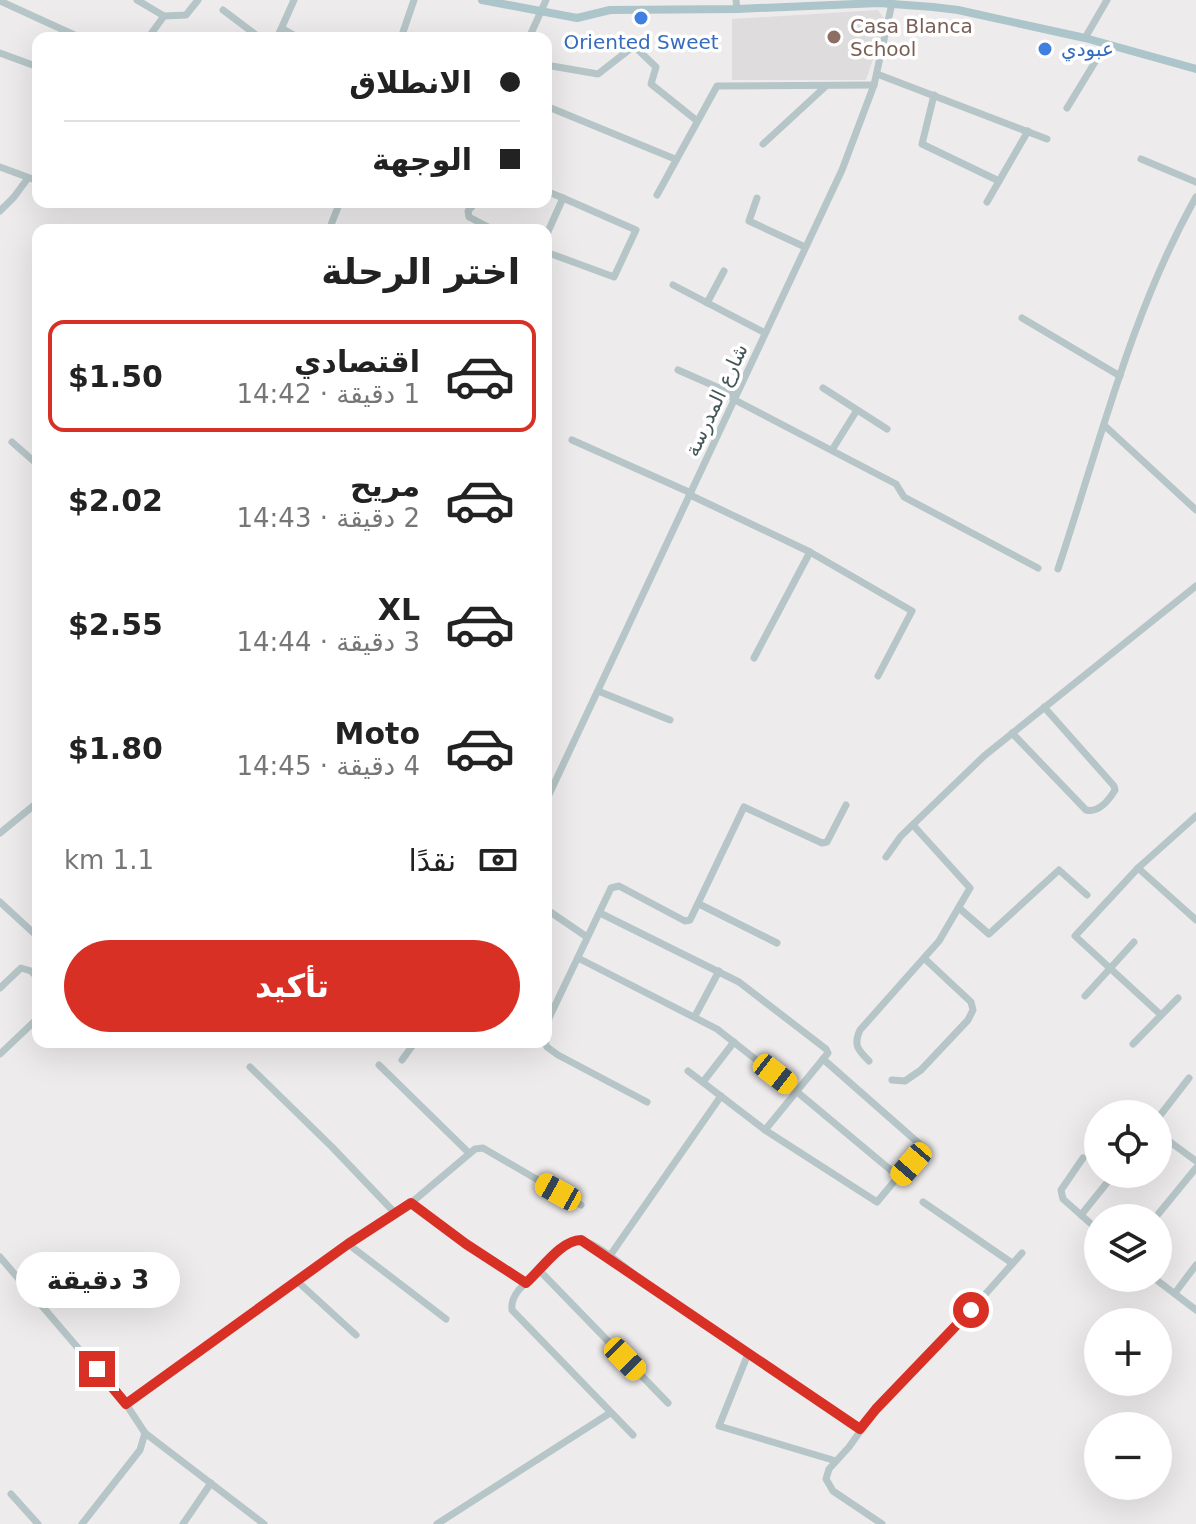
<!DOCTYPE html>
<html lang="ar">
<meta charset="utf-8">
<style>
:root{--surface:#fff;--page:#f6f6f6;--text:#222;--muted:#767676;--line:#e0e0e0;--accent:#d93025}
body{margin:0;font-family:"DejaVu Sans","Noto Sans Arabic",sans-serif;background:var(--page);color:var(--text);direction:rtl;height:100vh;display:flex;flex-direction:column;font-size:30px;white-space:nowrap}
*{box-sizing:border-box;margin:0}
p{font-size:26px;color:var(--muted)}
.icon{flex:none;width:44px;height:44px;fill:none;stroke:currentColor;stroke-width:2;stroke-linecap:round;stroke-linejoin:round}
.map{position:relative;flex:1;overflow:hidden;direction:ltr}
.details{position:absolute;left:32px;top:224px;width:520px;height:824px;display:flex;flex-direction:column;background:var(--surface);border-radius:16px;box-shadow:0 8px 32px #0002;direction:rtl}
.details>*{flex:none}
.top-card{position:absolute;left:32px;top:32px;width:520px;height:176px;border-radius:16px;box-shadow:0 8px 32px #0002;direction:rtl;display:grid;align-content:center;height:176px;padding:0 32px;background:var(--surface)}
.buttons{position:absolute;left:1084px;top:1100px;display:grid;gap:16px}
.buttons a{display:grid;place-items:center;width:88px;height:88px;border-radius:50%;background:var(--surface);box-shadow:0 8px 32px #0002;font-size:40px}
.end{position:absolute;width:36px;height:36px;margin:-18px;border:10px solid #d93025;background:#fff;box-shadow:0 0 0 4px #fff}
.from{border-radius:50%}
.bubble{position:absolute;height:56px;border-radius:28px;background:var(--surface);box-shadow:0 8px 32px #0002;font-size:26px;font-weight:600;line-height:56px;text-align:center;direction:rtl}
.car{position:absolute;width:24px;height:48px;margin:-24px -12px;border-radius:10px;box-shadow:0 0 6px 2px #0007;background:linear-gradient(#f5c518 24%,#345 0 40%,#f5c518 0 76%,#345 0 86%,#f5c518 0)}
.top-card b{display:flex;align-items:center;gap:28px;height:76px;font-size:30px}
.top-card b+b{border-top:2px solid var(--line)}
.top-card i{width:20px;height:20px;background:var(--text)}
ul{padding:0;list-style:none}
li{display:flex;align-items:center;gap:24px;height:112px;margin:0 16px 12px;padding:0 16px;border:4px solid transparent;border-radius:16px}
li div{flex:1}
li b{display:block;font-size:30px}
li em{font-style:normal;font-weight:600}
li.active{border-color:var(--accent)}
li>.icon{width:72px;height:72px;stroke-width:1.5}
h2{padding:0 32px;font-size:36px;line-height:96px}
.pay{display:flex;align-items:center;gap:20px;height:88px;padding:0 32px;font-size:30px}
.pay p{margin-inline-start:auto}
.button{display:flex;gap:16px;margin-top:auto;padding:16px 32px}
.button a{flex:1;height:92px;border-radius:48px;background:var(--accent);color:#fff;font-size:32px;font-weight:600;line-height:92px;text-align:center}
.map>svg:first-child{display:block}
</style>
<div class="map">
<svg width="1196" height="1524" viewBox="0 0 1196 1524">
<rect width="100%" height="100%" fill="#eeebec"/>
<!-- education -->
<polygon fill="#dfdcdd" points="878,10 886,21 866,80 732,80 732,19"/>
<g fill="none" stroke-linecap="round" stroke-linejoin="round">
<!-- minor -->
<g stroke="#b6c5c7" stroke-width="7">
<polyline points="137,0 164,16"/>
<polyline points="736,0 737,9"/>
<polyline points="0,1 81,38"/>
<polyline points="223,10 260,38"/>
<polyline points="283,29 299,38"/>
<polyline points="148,38 164,16 186,15 198,0"/>
<polyline points="277,38 294,0"/>
<polyline points="401,38 414,0"/>
<polyline points="529,38 546,0"/>
<polyline points="1085,38 1107,0"/>
<polyline points="0,53 38,67"/>
<polyline points="546,65 598,74 634,46 656,67 651,84 696,120"/>
<polyline points="877,74 1047,139"/>
<polyline points="934,95 922,144 999,181"/>
<polyline points="546,106 675,159"/>
<polyline points="1067,108 1106,44"/>
<polyline points="763,144 826,86"/>
<polyline points="1141,159 1196,182"/>
<polyline points="0,167 38,181"/>
<polyline points="546,191 563,198"/>
<polyline points="657,195 717,86 874,85"/>
<polyline points="757,198 749,221 805,247"/>
<polyline points="476,202 468,211 469,217 494,230"/>
<polyline points="987,202 1028,131"/>
<polyline points="0,211 14,197 28,178"/>
<polyline points="329,230 340,202"/>
<polyline points="546,236 563,198 636,230 614,277 546,252"/>
<polyline points="673,285 765,333"/>
<polyline points="707,303 724,271"/>
<polyline points="1022,318 1120,376"/>
<polyline points="678,370 735,395"/>
<polyline points="823,388 887,429"/>
<polyline points="733,399 896,484 904,497 1038,568"/>
<polyline points="1105,426 1196,510"/>
<polyline points="572,440 691,493"/>
<polyline points="12,442 38,465"/>
<polyline points="832,450 857,410"/>
<polyline points="38,492 38,499"/>
<polyline points="690,495 810,552 912,611 878,676"/>
<path d="M1058 569C1100 443 1131 313 1196 197"/>
<polyline points="754,658 810,552"/>
<polyline points="598,691 670,720"/>
<path d="M1012 733 1086 810C1099 813 1109 800 1115 790L1114 786 1044 707"/>
<polyline points="546,801 842,170 874,85 892,3"/>
<polyline points="0,833 38,802"/>
<polyline points="886,857 901,836 984,756 1196,586"/>
<polyline points="1138,868 1196,920"/>
<polyline points="0,902 38,937"/>
<polyline points="699,904 777,943"/>
<polyline points="959,908 989,934 1059,870 1087,895"/>
<polyline points="546,909 587,937"/>
<polyline points="600,913 739,982 826,1049 828,1053 765,1130"/>
<polyline points="578,958 717,1029 796,1091 899,1177"/>
<polyline points="0,988 21,968 31,971 38,978"/>
<polyline points="1085,996 1134,942"/>
<polyline points="1161,1015 1075,936 1138,868 1196,816"/>
<polyline points="695,1016 719,971"/>
<polyline points="546,1037 549,1018 611,888 619,886 685,921 690,920 744,807 822,843 827,842 846,805"/>
<polyline points="545,1042 547,1047 558,1055 647,1102"/>
<polyline points="1133,1044 1178,998"/>
<polyline points="0,1054 38,1018"/>
<polyline points="402,1060 415,1042"/>
<path d="M869 1061C858 1050 853 1045 860 1030L939 941 970 888 913 825"/>
<polyline points="379,1065 469,1153"/>
<polyline points="250,1067 332,1147 395,1213"/>
<polyline points="688,1071 765,1130 877,1202 923,1147 823,1059"/>
<polyline points="892,1080 905,1081 921,1070 968,1020 973,1010 971,1002 925,959"/>
<polyline points="703,1082 734,1042"/>
<polyline points="1158,1118 1189,1078"/>
<polyline points="1158,1133 1196,1161"/>
<polyline points="1083,1158 1061,1190 1063,1199 1098,1230"/>
<polyline points="923,1202 1012,1263"/>
<polyline points="411,1203 466,1244 526,1283"/>
<polyline points="1081,1215 1114,1174"/>
<polyline points="1155,1218 1196,1168"/>
<polyline points="348,1244 446,1319"/>
<polyline points="0,1257 126,1404 145,1433 140,1450 82,1524"/>
<polyline points="609,1257 721,1096"/>
<polyline points="540,1271 668,1403"/>
<polyline points="1154,1278 1196,1310"/>
<polyline points="297,1281 356,1335"/>
<polyline points="1175,1293 1196,1265"/>
<polyline points="748,1354 719,1426 836,1461"/>
<polyline points="126,1404 348,1244 411,1203 475,1149 483,1148 581,1205"/>
<polyline points="145,1433 264,1524"/>
<path d="M633 1435 512 1310C510 1293 527 1282 539 1272 548 1264 566 1236 581 1240 603 1246 637 1278 657 1292 724 1338 792 1383 860 1429"/>
<polyline points="11,1494 38,1524"/>
<polyline points="183,1524 211,1483"/>
<polyline points="437,1524 610,1413"/>
<polyline points="882,1524 833,1491 826,1479 829,1469 849,1447 876,1409 956,1327 1022,1253"/>
</g>
<!-- major -->
<polyline stroke="#abc5ca" stroke-width="8" points="482,0 577,18 610,10 737,9 879,3 933,7 958,10 1085,38 1196,69"/>
</g>
<g fill="none" stroke-linecap="round" stroke-linejoin="round">
<!-- route -->
<path stroke="#d93025" stroke-width="10" d="M97 1369 126 1404 348 1244 411 1203 466 1244 526 1283C541 1270 561 1240 581 1240L860 1429 876 1409 971 1310"/>
</g>
<!-- markers -->
<g fill="#3f7fe0" stroke="#fff" stroke-width="3">
<circle cx="641" cy="18" r="8"/>
<circle cx="1045" cy="49" r="8"/>
</g>
<circle fill="#8d6e63" stroke="#fff" stroke-width="3" cx="834" cy="37" r="8"/>
<g text-anchor="middle" dominant-baseline="central" stroke-width="7" stroke-linejoin="round" paint-order="stroke">
<!-- education labels -->
<g font-size="20" fill="#785e54" stroke="#fff" text-anchor="start">
<text x="850" y="26">Casa Blanca<tspan x="850" dy="23">School</tspan></text>
</g>
<!-- shop labels -->
<g font-size="20" fill="#366cbe" stroke="#fff">
<text x="641" y="42">Oriented Sweet</text>
<text x="1061" y="49" text-anchor="start">عبودي</text>
</g>
<!-- street labels -->
<g font-size="20" fill="#445557" stroke="#fff">
<text transform="translate(716 400) rotate(-65)">شارع المدرسة</text>
</g>
</g>
</svg>
<div class="buttons">
<a><svg class="icon" aria-label="locate" viewBox="0 0 24 24"><circle cx="12" cy="12" r="6"/><path d="M12 2v4M12 18v4M2 12h4M18 12h4"/></svg></a>
<a><svg class="icon" aria-label="layers" viewBox="0 0 24 24"><path d="M12 4l9 5-9 5-9-5zM3 14l9 5 9-5"/></svg></a>
<a>+</a>
<a>−</a>
</div>
<i class="end from" style="left:971px;top:1310px"></i>
<i class="end" style="left:97px;top:1369px"></i>
<div class="bubble" style="left:16px;top:1252px;width:164px">3 دقيقة</div>
<i class="car" style="left:775px;top:1074px;rotate:128deg"></i>
<i class="car" style="left:911px;top:1164px;rotate:221deg"></i>
<i class="car" style="left:558px;top:1192px;rotate:299deg"></i>
<i class="car" style="left:625px;top:1359px;rotate:136deg"></i>
<div class="top-card">
<b><i class="from"></i>الانطلاق</b>
<b><i></i>الوجهة</b>
</div>
<section class="details">
<h2>اختر الرحلة</h2>
<ul>
<li class="active"><svg class="icon" aria-label="car" viewBox="0 0 24 24"><path d="M5 17H2v-5l4-1 3-4h7l3 4 3 1v5h-3M9 17h6M6 11h13"/><circle cx="7" cy="17" r="2"/><circle cx="17" cy="17" r="2"/></svg><div><b>اقتصادي</b><p>1 دقيقة · 14:42</p></div><em>$1.50</em></li>
<li><svg class="icon" aria-label="car" viewBox="0 0 24 24"><path d="M5 17H2v-5l4-1 3-4h7l3 4 3 1v5h-3M9 17h6M6 11h13"/><circle cx="7" cy="17" r="2"/><circle cx="17" cy="17" r="2"/></svg><div><b>مريح</b><p>2 دقيقة · 14:43</p></div><em>$2.02</em></li>
<li><svg class="icon" aria-label="car" viewBox="0 0 24 24"><path d="M5 17H2v-5l4-1 3-4h7l3 4 3 1v5h-3M9 17h6M6 11h13"/><circle cx="7" cy="17" r="2"/><circle cx="17" cy="17" r="2"/></svg><div><b>XL</b><p>3 دقيقة · 14:44</p></div><em>$2.55</em></li>
<li><svg class="icon" aria-label="car" viewBox="0 0 24 24"><path d="M5 17H2v-5l4-1 3-4h7l3 4 3 1v5h-3M9 17h6M6 11h13"/><circle cx="7" cy="17" r="2"/><circle cx="17" cy="17" r="2"/></svg><div><b>Moto</b><p>4 دقيقة · 14:45</p></div><em>$1.80</em></li>
</ul>
<div class="pay"><svg class="icon" aria-label="cash" viewBox="0 0 24 24"><path d="M3 7h18v10H3z"/><circle cx="12" cy="12" r="2"/></svg>نقدًا<p>1.1 km</p></div>
<div class="button"><a>تأكيد</a></div>
</section>
</div>
